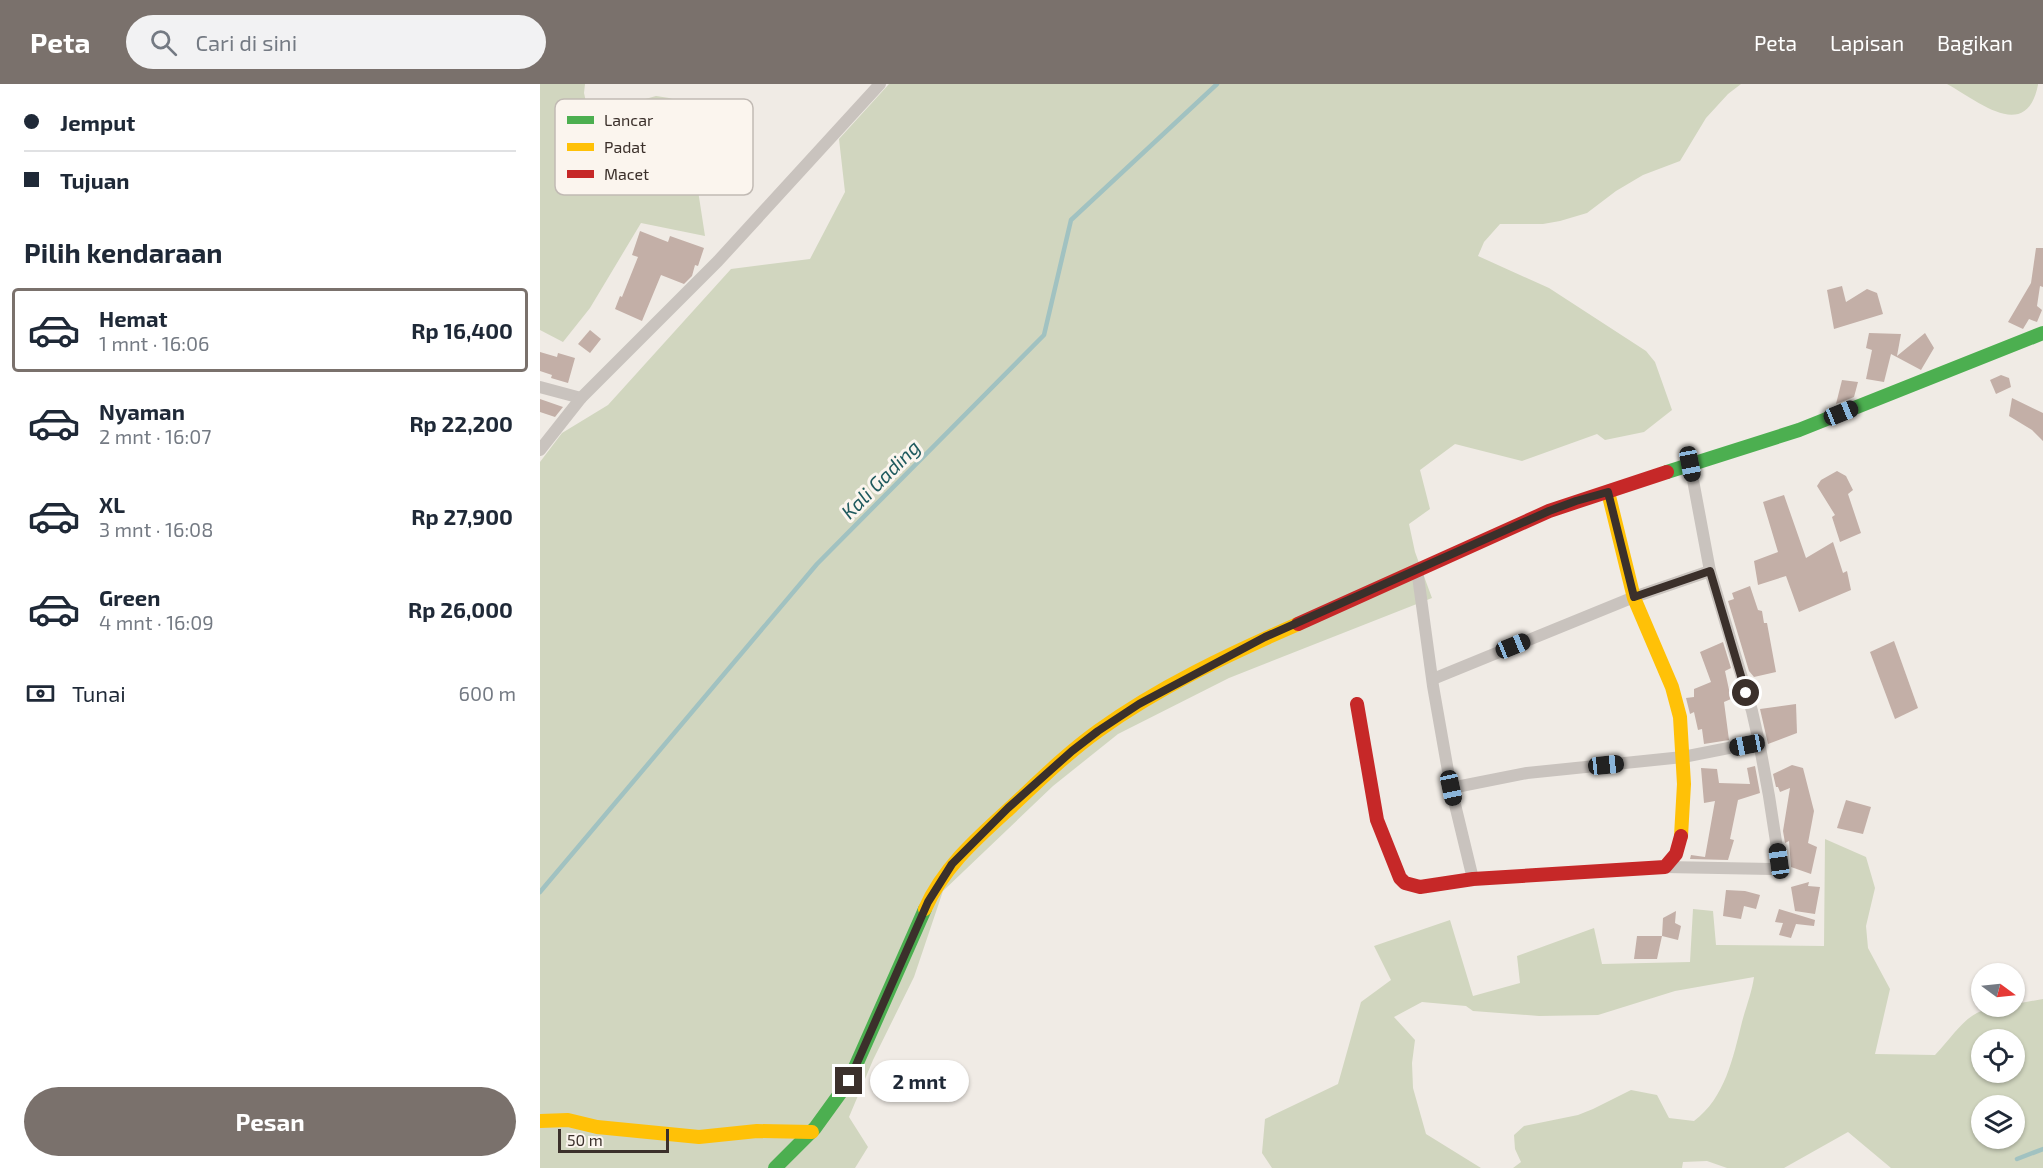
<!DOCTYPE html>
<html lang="id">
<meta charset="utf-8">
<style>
:root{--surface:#fff;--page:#f2f2f3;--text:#1f2937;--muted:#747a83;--line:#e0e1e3;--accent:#7a716c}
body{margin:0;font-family:"Exo 2",sans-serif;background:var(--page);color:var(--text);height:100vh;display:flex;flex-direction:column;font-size:22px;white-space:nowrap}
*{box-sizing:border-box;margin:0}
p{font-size:20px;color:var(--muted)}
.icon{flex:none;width:33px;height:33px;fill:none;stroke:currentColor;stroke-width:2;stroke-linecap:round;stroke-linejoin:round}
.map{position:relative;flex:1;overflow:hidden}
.details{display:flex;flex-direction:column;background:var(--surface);width:540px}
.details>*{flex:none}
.hud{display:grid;align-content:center;height:132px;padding:0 24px;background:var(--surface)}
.needle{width:39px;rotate:105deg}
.fabs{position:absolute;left:1431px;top:879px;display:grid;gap:12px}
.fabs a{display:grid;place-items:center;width:54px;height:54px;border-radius:50%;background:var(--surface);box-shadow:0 2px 4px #0004;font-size:30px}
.scale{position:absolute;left:18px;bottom:15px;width:111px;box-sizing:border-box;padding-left:6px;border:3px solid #3b302b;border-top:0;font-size:16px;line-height:21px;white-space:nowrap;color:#3b302b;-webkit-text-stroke:4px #fbf5ee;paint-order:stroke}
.end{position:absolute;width:27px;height:27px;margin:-14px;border:8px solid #3b302b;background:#fff;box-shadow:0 0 0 3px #fff}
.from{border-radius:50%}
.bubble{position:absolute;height:42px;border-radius:21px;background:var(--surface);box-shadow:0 2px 4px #0004;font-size:20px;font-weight:700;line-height:42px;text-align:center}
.car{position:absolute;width:18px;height:36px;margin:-18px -9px;border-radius:8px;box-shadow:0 0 4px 2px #0007;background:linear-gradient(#222 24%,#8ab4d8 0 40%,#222 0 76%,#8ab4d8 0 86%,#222 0)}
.hud b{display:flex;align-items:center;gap:21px;height:57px;font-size:22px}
.hud b+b{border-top:2px solid var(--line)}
.hud i{width:15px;height:15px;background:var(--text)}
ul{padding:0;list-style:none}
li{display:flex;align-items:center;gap:18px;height:84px;margin:0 12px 9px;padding:0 12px;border:3px solid transparent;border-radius:6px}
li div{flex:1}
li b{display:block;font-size:22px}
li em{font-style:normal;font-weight:700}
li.selected{border-color:var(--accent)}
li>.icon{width:54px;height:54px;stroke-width:1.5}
h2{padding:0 24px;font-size:27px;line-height:72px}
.pay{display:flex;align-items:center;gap:15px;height:66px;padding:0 24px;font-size:22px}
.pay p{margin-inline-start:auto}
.cta{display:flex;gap:12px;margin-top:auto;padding:12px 24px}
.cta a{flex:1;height:69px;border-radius:36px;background:var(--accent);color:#fff;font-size:24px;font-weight:700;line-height:69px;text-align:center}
header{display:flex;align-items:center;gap:36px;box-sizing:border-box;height:84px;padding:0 30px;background:var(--accent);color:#fff}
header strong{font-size:28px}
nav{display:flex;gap:33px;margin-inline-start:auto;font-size:21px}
.search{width:420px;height:54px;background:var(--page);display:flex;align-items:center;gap:15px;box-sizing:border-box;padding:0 21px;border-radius:33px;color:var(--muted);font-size:22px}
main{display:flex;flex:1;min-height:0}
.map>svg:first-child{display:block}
</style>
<header>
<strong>Peta</strong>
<div class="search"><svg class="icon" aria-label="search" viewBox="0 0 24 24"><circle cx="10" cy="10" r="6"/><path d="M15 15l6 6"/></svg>Cari di sini</div>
<nav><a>Peta</a><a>Lapisan</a><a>Bagikan</a></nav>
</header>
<main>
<section class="details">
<div class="hud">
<b><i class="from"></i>Jemput</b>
<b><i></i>Tujuan</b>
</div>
<h2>Pilih kendaraan</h2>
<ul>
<li class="selected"><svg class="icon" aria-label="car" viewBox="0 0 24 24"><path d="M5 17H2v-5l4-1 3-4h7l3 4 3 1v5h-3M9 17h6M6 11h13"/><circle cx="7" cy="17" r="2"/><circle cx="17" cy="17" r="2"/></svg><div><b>Hemat</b><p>1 mnt · 16:06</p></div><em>Rp 16,400</em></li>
<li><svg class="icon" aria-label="car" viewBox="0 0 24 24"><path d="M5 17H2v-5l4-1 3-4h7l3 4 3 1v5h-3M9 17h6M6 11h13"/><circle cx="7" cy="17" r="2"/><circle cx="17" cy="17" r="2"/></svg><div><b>Nyaman</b><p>2 mnt · 16:07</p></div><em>Rp 22,200</em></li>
<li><svg class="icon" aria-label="car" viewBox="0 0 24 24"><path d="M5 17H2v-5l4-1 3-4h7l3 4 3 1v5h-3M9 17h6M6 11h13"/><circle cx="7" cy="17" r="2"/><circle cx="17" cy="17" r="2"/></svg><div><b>XL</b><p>3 mnt · 16:08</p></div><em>Rp 27,900</em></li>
<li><svg class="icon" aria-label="car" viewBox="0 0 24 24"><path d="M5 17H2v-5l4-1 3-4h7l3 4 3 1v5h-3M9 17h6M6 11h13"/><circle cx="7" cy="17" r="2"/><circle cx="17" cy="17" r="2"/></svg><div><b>Green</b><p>4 mnt · 16:09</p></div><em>Rp 26,000</em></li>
</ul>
<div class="pay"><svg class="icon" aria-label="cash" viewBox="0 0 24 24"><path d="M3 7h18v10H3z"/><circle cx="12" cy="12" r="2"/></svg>Tunai<p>600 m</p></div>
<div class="cta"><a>Pesan</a></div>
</section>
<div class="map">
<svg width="1503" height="1084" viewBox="0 0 1503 1084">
<rect width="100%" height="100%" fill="#f0ebe5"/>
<!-- green -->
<g fill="#d1d6bf" fill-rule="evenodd">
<polygon points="0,0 45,0 44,9 48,27 61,31 88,20 116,12 129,14 143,18 161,42 155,87 165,152 101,139 50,224 23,258 0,246"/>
<polygon points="349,0 1201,0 1188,10 1166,34 1140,77 1103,91 1076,107 1047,129 1020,137 1003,140 960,140 944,158 938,172 1009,204 1106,267 1115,278 1132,326 1104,348 1065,356 1057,350 982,377 915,360 880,386 890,425 869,440 875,468 892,514 689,594 578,650 513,702 403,807 374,893 333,976 309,1033 328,1063 315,1084 0,1084 0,378 22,349 68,321 191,185 270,175 305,108 299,55"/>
<path d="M1407 0H1498V1C1486 59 1438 17 1407 0Z"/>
<path d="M1285 755 1326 773 1335 804 1326 842 1328 864 1350 905 1335 970 1395 971C1424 940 1428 922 1474 922L1475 920 1503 915V1084H1351L1308 1048 1244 1084H1187L1167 1077 1143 1078 1142 1084H973L981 1078 975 1065 974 1051 984 1042 1038 1031 1053 1025 1091 1006 1117 1011 1129 1034 1154 1037C1185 1014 1193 974 1202 938 1206 923 1212 908 1214 893L1135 907 1058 931 999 932 933 927 926 922 882 918 854 933 875 956 872 979 873 1004 886 1050 941 1084H732L722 1069 725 1035 798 1000 821 918 851 896 834 862 910 836 933 912 980 899 977 872 1054 844 1062 880 1150 878 1153 825 1173 827 1176 861 1284 862ZM1442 956H1474V988H1442ZM1442 1022H1474V1054H1442Z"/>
</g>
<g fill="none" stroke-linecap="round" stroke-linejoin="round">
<!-- stream -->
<g stroke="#a1c2c1" stroke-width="4.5">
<polyline points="0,808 277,480 504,251 531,136 677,0"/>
<polyline points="1477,1075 1503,1065"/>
</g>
</g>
<!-- building -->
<g fill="#c3afa7">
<polygon points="100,147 128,158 130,152 164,164 158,182 155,181 152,192 144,200 121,191 102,237 75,225 80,212 82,213 98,173 92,171"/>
<polygon points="1496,164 1503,164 1503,203 1500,202 1497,222 1502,226 1497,238 1489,235 1483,245 1468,238 1491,199"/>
<polygon points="1302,202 1306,218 1327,205 1337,209 1343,230 1294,245 1287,206"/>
<polygon points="50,246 61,255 50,269 38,260"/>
<polygon points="1329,249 1361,250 1357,272 1385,249 1394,264 1381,286 1351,270 1344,298 1326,295 1332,266 1326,264"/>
<polygon points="0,268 17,273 18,269 35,274 28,299 11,294 12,291 0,287"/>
<polygon points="1461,291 1469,294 1471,303 1456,310 1450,296"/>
<polygon points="1302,296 1318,298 1314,313 1296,320"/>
<polygon points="1472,314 1503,329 1503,357 1492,346 1469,332"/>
<polygon points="0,315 23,323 15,333 0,328"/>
<polygon points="1297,387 1306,392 1313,406 1308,410 1321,449 1300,458 1292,433 1295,431 1277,402 1281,396"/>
<polygon points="1244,411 1266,474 1293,458 1303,489 1307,487 1311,506 1259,528 1246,492 1218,501 1214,477 1238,468 1223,418"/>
<polygon points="1210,502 1218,526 1222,527 1224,539 1227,539 1236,588 1214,593 1209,587 1188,517 1194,515 1192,509"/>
<polygon points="1354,557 1378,624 1355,635 1330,568"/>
<polygon points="1183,558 1191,584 1185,587 1191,615 1184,618 1189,656 1164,660 1162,645 1158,646 1154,628 1150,630 1146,614 1154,613 1154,605 1171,598 1160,568"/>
<polygon points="1256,620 1257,649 1228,660 1220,625"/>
<polygon points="1252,681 1263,684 1274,727 1268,759 1277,763 1271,790 1251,783 1249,757 1245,759 1243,747 1250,704 1240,708 1238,703 1236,703 1233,690"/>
<polygon points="1215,682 1220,709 1198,716 1190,755 1194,756 1188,776 1150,775 1151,771 1165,773 1175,717 1164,719 1161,684 1177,685 1179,699 1210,700 1207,684"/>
<polygon points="1306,716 1331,723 1323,750 1297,744"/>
<polygon points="1269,798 1268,802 1280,803 1275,830 1255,827 1251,803"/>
<polygon points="1186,806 1205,807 1220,811 1216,825 1204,822 1201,835 1183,832"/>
<polygon points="1239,825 1275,836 1274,842 1256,840 1251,854 1239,851 1243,839 1235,838"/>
<polygon points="1136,827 1135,839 1141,842 1138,856 1122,852 1117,875 1094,875 1097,852 1122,852 1123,834"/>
</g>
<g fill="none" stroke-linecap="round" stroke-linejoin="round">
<!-- street -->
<g stroke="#c9c3be" stroke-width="12">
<polyline points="0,303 41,314"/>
<polyline points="0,366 41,314 178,177 340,0"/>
<polyline points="877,485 893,602 911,704 987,689 1143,673 1219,658"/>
<polyline points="893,595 1094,513 1170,487"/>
<polyline points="911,704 933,795"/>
<polyline points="1125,783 1232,785 1237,782 1239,777 1229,712 1219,658 1212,627 1170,487 1150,380"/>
</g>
<!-- fast -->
<g stroke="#4caf50" stroke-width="14">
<polyline points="1127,388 1259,346 1503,249"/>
<polyline points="235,1084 275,1044 309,997 385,825"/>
</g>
<!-- slow -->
<g stroke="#ffc107" stroke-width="14">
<polyline points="1068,408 1094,514 1132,603 1140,633 1144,700 1141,752"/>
<path d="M385 825C403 784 436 755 469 725 498 698 526 670 558 647 619 603 689 570 758 540"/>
<polyline points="0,1037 28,1036 57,1043 159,1053 217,1047 272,1048"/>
</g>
<!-- jam -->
<g stroke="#c62828" stroke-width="14">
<polyline points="758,540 1009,427 1127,388"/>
<polyline points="817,620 837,736 860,794 865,799 880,803 933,795 1125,783 1136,770 1141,752"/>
</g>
</g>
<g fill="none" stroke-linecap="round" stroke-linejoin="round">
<!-- route -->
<polyline stroke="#3b302b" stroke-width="8" points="309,997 388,818 412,780 468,724 532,667 558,647 599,620 725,553 1009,427 1036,417 1068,408 1094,513 1170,487 1206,609"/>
</g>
<g text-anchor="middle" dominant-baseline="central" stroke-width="6" stroke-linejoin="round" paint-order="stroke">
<!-- water labels -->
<g font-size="20" font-style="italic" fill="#1f5a5e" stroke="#fbf5ee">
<text transform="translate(340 395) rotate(-45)">Kali Gading</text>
</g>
</g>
<!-- legend -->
<rect x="15" y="15" width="198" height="96" rx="9" fill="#fbf5ee" stroke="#c1bab4" stroke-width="1.5"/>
<rect x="27" y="32" width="27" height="8" fill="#4caf50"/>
<rect x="27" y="59" width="27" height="8" fill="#ffc107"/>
<rect x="27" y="86" width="27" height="8" fill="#c62828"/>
<g font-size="16" fill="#3b302b">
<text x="64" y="42">Lancar</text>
<text x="64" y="69">Padat</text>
<text x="64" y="96">Macet</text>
</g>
</svg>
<div class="fabs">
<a><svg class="needle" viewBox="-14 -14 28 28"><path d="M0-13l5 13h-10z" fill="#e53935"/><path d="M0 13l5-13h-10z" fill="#747a83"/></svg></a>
<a><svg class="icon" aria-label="locate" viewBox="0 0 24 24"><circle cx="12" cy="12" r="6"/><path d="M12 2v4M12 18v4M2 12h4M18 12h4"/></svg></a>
<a><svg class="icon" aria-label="layers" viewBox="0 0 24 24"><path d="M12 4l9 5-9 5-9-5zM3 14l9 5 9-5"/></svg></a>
</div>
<div class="scale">50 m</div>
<i class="end from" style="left:1206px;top:609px"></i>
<i class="end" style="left:309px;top:997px"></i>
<div class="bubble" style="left:330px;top:976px;width:99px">2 mnt</div>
<i class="car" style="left:1301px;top:329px;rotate:68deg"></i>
<i class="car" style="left:1150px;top:380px;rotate:169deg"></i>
<i class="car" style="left:973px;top:562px;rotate:68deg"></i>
<i class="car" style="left:1207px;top:661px;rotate:259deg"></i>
<i class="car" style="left:1066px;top:681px;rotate:84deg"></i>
<i class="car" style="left:911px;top:704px;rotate:168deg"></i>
<i class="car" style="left:1239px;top:777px;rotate:352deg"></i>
</div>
</main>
